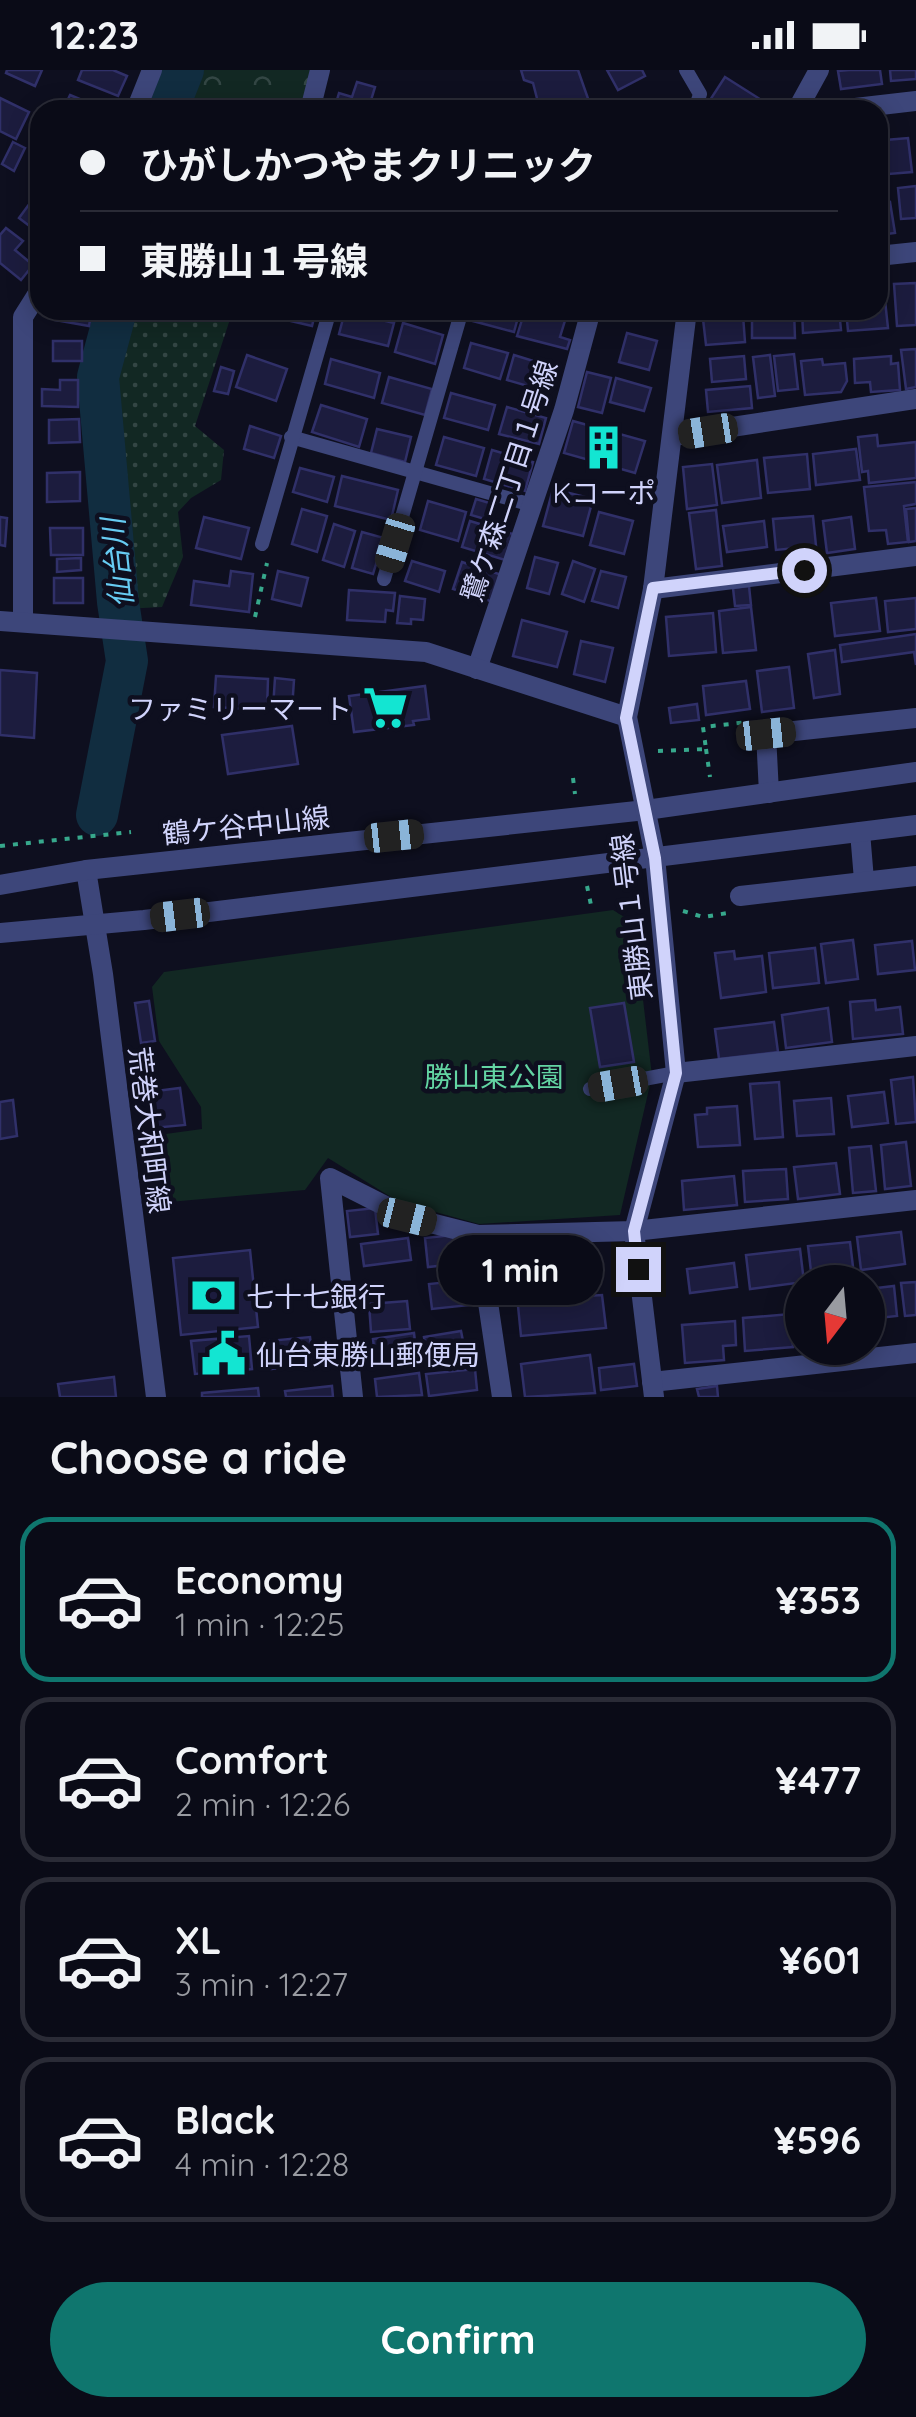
<!DOCTYPE html>
<meta charset="utf-8">
<style>
:root{--surface:#0a0b17;--page:#131420;--text:#f1f3f6;--muted:#999ba1;--line:#2a2b36;--accent:#0f766e}
body{margin:0;font-family:Quicksand,"Noto Sans JP",sans-serif;background:var(--page);color:var(--text);height:100vh;display:flex;flex-direction:column;font-size:38px;white-space:nowrap}
*{box-sizing:border-box;margin:0}
p{font-size:32px;color:var(--muted)}
.icon{flex:none;width:55px;height:55px;fill:none;stroke:currentColor;stroke-width:2;stroke-linecap:round;stroke-linejoin:round}
.map{position:relative;height:1327px;overflow:hidden}
.sheet{display:flex;flex-direction:column;background:var(--surface);flex:1}
.sheet>*{flex:none}
.hud{position:absolute;left:30px;top:30px;width:858px;height:220px;border-radius:30px;box-shadow:0 5px 25px #0003,0 0 0 2px var(--line);display:grid;align-content:center;height:220px;padding:0 50px;background:var(--surface)}
.needle{width:65px;rotate:196deg}
.tools{position:absolute;left:785px;top:1195px;display:grid;gap:20px}
.tools a{display:grid;place-items:center;width:100px;height:100px;border-radius:50%;background:var(--surface);box-shadow:0 5px 25px #0003,0 0 0 2px var(--line);font-size:50px}
.end{position:absolute;width:45px;height:45px;margin:-22px;border:12px solid #d0d3fb;background:#111;box-shadow:0 0 0 5px #111}
.from{border-radius:50%}
.bubble{position:absolute;height:70px;border-radius:35px;background:var(--surface);box-shadow:0 5px 25px #0003,0 0 0 2px var(--line);font-size:32px;font-weight:700;line-height:70px;text-align:center}
.car{position:absolute;width:30px;height:60px;margin:-30px -15px;border-radius:12px;box-shadow:0 0 8px 2px #0007;background:linear-gradient(#222 24%,#8ab4d8 0 40%,#222 0 76%,#8ab4d8 0 86%,#222 0)}
.hud b{display:flex;align-items:center;gap:35px;height:95px;font-size:38px}
.hud b+b{border-top:2px solid var(--line)}
.hud i{width:25px;height:25px;background:var(--text)}
ul{padding:0;list-style:none}
li{display:flex;align-items:center;gap:30px;height:165px;margin:0 20px 15px;padding:0 30px;border:5px solid var(--line);border-radius:30px}
li div{flex:1}
li b{display:block;font-size:38px}
li em{font-style:normal;font-weight:700}
li.selected{border-color:var(--accent)}
li>.icon{width:90px;height:90px;stroke-width:1.5}
h2{padding:0 50px;font-size:45px;line-height:120px}
.button{display:flex;gap:20px;margin-top:auto;padding:20px 50px}
.button a{flex:1;height:115px;border-radius:60px;background:var(--accent);color:#fff;font-size:40px;font-weight:700;line-height:115px;text-align:center}
.status{display:flex;justify-content:space-between;align-items:center;height:70px;padding:0 50px;background:var(--surface);direction:ltr}
.status svg{height:28px;fill:currentColor}
.map>svg:first-child{display:block}
</style>
<div class="status"><b>12:23</b><svg viewBox="0 0 49 12"><path d="M0 12V9h3v3zM5 12V6h3v6zM10 12V3h3v9zM15 12V0h3v12zM26 1h20v11H26zM47 4h2v5h-2z"/></svg></div>
<div class="map">
<svg width="916" height="1327" viewBox="0 0 916 1327">
<defs>
<pattern id="grass-dots" width="8" height="8" patternUnits="userSpaceOnUse" patternTransform="scale(2.5)"><rect width="8" height="8" fill="#122823"/><path d="M2 2h.1M6 6h.1" fill="none" stroke="#334644" stroke-width="1.8" stroke-linecap="round"/></pattern>
<pattern id="forest-crowns" width="20" height="18" patternUnits="userSpaceOnUse" patternTransform="scale(2.5)"><rect width="20" height="18" fill="#122823"/><path d="M2 6a3 3 0 1 1 6 0M12 15a3 3 0 1 1 6 0" fill="none" stroke="#334644"/></pattern>
</defs>
<rect width="100%" height="100%" fill="#0e0f1f"/>
<!-- grass -->
<path fill="url(#grass-dots)" d="M124 240H233L195 356 224 380 221 410 191 428 178 442 183 487 162 537 123 539C115 438 105 340 124 240Z"/>
<!-- forest -->
<polygon fill="url(#forest-crowns)" points="190,0 312,0 303,40 174,40"/>
<!-- green -->
<polygon fill="#122823" points="613,840 634,853 652,1006 620,1145 479,1154 399,1132 328,1088 305,1120 158,1133 151,1066 202,1059 201,1037 159,971 152,917 164,902"/>
<g fill="none" stroke-linecap="round" stroke-linejoin="round">
<!-- river -->
<g stroke="#112d40" stroke-width="42">
<polyline points="167,40 183,0"/>
<polyline points="97,745 127,591 118,532 98,307 116,240"/>
</g>
</g>
<!-- building -->
<g fill="#1c1c3e" stroke="#303069" stroke-width="2.5">
<polygon points="7,0 42,0 35,16 6,3"/>
<polygon points="82,0 113,0 127,6 118,26 78,10"/>
<polygon points="521,0 578,0 592,40 540,40 533,13 524,10"/>
<polygon points="607,0 642,0 645,6 618,20"/>
<polygon points="849,0 880,0 882,14 841,19 838,1"/>
<polygon points="890,0 916,0 916,9 891,11"/>
<polygon points="725,7 763,31 758,40 726,40 710,30"/>
<polygon points="357,12 375,17 368,40 334,40 339,23 352,27"/>
<polygon points="70,25 106,40 63,40"/>
<polygon points="0,28 29,42 16,69 0,61"/>
<polygon points="908,68 912,102 889,104 886,70"/>
<polygon points="13,72 25,78 14,101 2,94"/>
<polygon points="916,116 916,148 901,149 898,118"/>
<polygon points="33,129 40,134 40,164 19,148"/>
<polygon points="890,132 895,163 878,165 878,134"/>
<polygon points="6,158 23,171 15,180 33,195 21,210 0,193 0,165"/>
<polygon points="916,213 916,255 897,256 894,214"/>
<polygon points="884,221 888,258 848,261 846,240 878,240 878,222"/>
<polygon points="57,240 92,240 89,256 55,250"/>
<polygon points="248,240 284,240 281,249"/>
<polygon points="294,240 316,240 312,256 291,251"/>
<polygon points="476,240 520,240 514,262 473,251"/>
<polygon points="525,240 553,240 567,244 560,267 570,270 567,279 517,266"/>
<polygon points="752,240 794,240 795,268 752,268"/>
<polygon points="802,240 839,240 841,260 803,263"/>
<polygon points="345,241 394,253 388,276 339,264"/>
<polygon points="743,245 745,272 706,275 703,249"/>
<polygon points="403,253 443,265 435,294 395,282"/>
<polygon points="627,263 657,271 649,300 619,292"/>
<rect x="53" y="271" width="29" height="20"/>
<polygon points="471,273 508,283 500,309 464,298"/>
<polygon points="916,279 916,317 906,319 901,280"/>
<polygon points="794,284 798,319 778,321 774,286"/>
<polygon points="247,285 287,299 276,331 236,317"/>
<polygon points="514,285 553,297 545,321 507,310"/>
<polygon points="770,285 775,326 758,328 753,287"/>
<polygon points="744,286 746,309 712,312 710,289"/>
<polygon points="891,286 891,294 898,293 900,320 871,322 870,312 855,313 854,289"/>
<polygon points="331,289 380,303 374,328 325,314"/>
<polygon points="822,289 823,295 845,293 847,311 841,322 805,325 801,291"/>
<polygon points="221,297 234,301 228,324 214,321"/>
<polygon points="587,302 611,308 602,343 578,337"/>
<polygon points="389,307 432,319 425,345 382,333"/>
<polygon points="616,308 651,318 644,341 610,332"/>
<polygon points="60,310 78,310 78,337 42,336 42,319 60,320"/>
<polygon points="750,316 752,338 708,342 706,320"/>
<polygon points="451,323 495,335 488,360 444,348"/>
<polygon points="321,335 367,349 359,377 312,362"/>
<polygon points="507,337 546,348 539,374 499,364"/>
<polygon points="79,349 80,372 49,373 49,350"/>
<polygon points="573,351 645,371 635,403 564,383"/>
<polygon points="250,356 281,366 274,388 244,379"/>
<polygon points="377,359 411,367 405,392 371,383"/>
<polygon points="877,365 878,376 916,372 916,408 869,413 868,401 862,402 858,367"/>
<polygon points="444,367 484,378 476,406 436,395"/>
<polygon points="856,379 860,410 816,415 813,384"/>
<polygon points="492,380 533,392 525,421 484,409"/>
<polygon points="807,384 810,419 768,423 764,388"/>
<polygon points="757,390 761,428 722,433 717,395"/>
<polygon points="712,394 717,435 687,439 683,397"/>
<polygon points="300,398 334,407 327,432 293,422"/>
<polygon points="80,402 80,431 47,432 47,403"/>
<polygon points="342,406 398,420 391,450 335,436"/>
<polygon points="916,412 916,434 904,436 908,472 888,474 886,460 869,461 864,417"/>
<polygon points="553,419 593,429 583,466 543,456"/>
<polygon points="476,429 493,434 488,450 471,445"/>
<polygon points="428,431 466,442 458,471 420,460"/>
<polygon points="916,438 916,471 909,472 906,439"/>
<polygon points="302,439 327,446 317,482 292,474"/>
<polygon points="716,440 722,496 696,499 689,443"/>
<polygon points="599,442 633,451 624,484 590,475"/>
<polygon points="813,446 816,476 776,480 773,449"/>
<polygon points="0,447 7,448 5,476 0,475"/>
<polygon points="204,447 249,458 241,489 196,478"/>
<polygon points="851,447 855,479 827,483 823,451"/>
<polygon points="470,451 513,464 505,490 462,477"/>
<polygon points="764,451 767,477 727,482 723,456"/>
<polygon points="334,454 355,461 344,497 323,490"/>
<polygon points="50,458 83,458 83,485 51,485"/>
<polygon points="362,462 384,468 373,504 352,498"/>
<polygon points="535,487 558,493 549,524 527,518"/>
<polygon points="81,488 81,500 57,502 57,489"/>
<polygon points="412,491 445,501 439,522 405,511"/>
<polygon points="573,491 595,499 584,532 562,524"/>
<polygon points="462,492 502,505 493,532 453,519"/>
<polygon points="231,501 253,504 249,542 191,535 194,511 229,516"/>
<polygon points="278,501 308,508 301,536 272,529"/>
<polygon points="601,501 626,507 618,538 592,531"/>
<rect x="54" y="508" width="29" height="25"/>
<polygon points="749,516 751,535 735,536 733,518"/>
<polygon points="349,520 395,523 393,541 386,540 385,552 347,550"/>
<polygon points="400,526 425,529 423,550 411,549 411,554 397,553"/>
<polygon points="876,528 880,561 835,566 831,533"/>
<polygon points="916,528 916,559 888,562 885,531"/>
<polygon points="751,537 756,580 723,583 719,541"/>
<polygon points="713,543 716,582 669,586 666,547"/>
<polygon points="522,550 567,562 557,597 513,586"/>
<polygon points="916,564 916,595 914,582 842,592 840,575"/>
<polygon points="581,571 613,578 605,612 574,604"/>
<polygon points="835,580 840,624 814,628 808,584"/>
<polygon points="789,597 794,638 762,642 757,601"/>
<polygon points="0,600 37,603 34,668 0,665"/>
<polygon points="216,606 268,609 267,640 214,637"/>
<polygon points="275,608 294,610 292,639 273,638"/>
<polygon points="746,611 750,639 706,645 703,616"/>
<polygon points="425,616 429,649 413,651 414,655 354,662 349,626"/>
<polygon points="697,634 699,650 671,653 669,638"/>
<polygon points="292,656 298,694 228,704 222,665"/>
<polygon points="853,870 858,909 826,913 821,874"/>
<polygon points="912,871 915,900 878,904 875,875"/>
<polygon points="815,878 819,913 773,918 769,883"/>
<polygon points="734,881 735,889 762,886 766,922 721,928 715,883"/>
<polygon points="875,930 876,940 900,937 903,964 853,969 850,932"/>
<polygon points="149,931 155,971 141,973 135,933"/>
<polygon points="624,933 634,992 600,997 590,938"/>
<polygon points="828,938 832,972 786,978 782,945"/>
<polygon points="774,952 778,982 719,989 715,959"/>
<polygon points="913,1007 916,1052 896,1054 891,1010"/>
<polygon points="779,1012 783,1067 755,1069 750,1014"/>
<polygon points="180,1018 185,1055 153,1058 148,1022"/>
<polygon points="884,1022 888,1053 852,1057 848,1026"/>
<polygon points="831,1028 834,1064 797,1066 794,1031"/>
<polygon points="13,1030 17,1066 0,1069 0,1032"/>
<polygon points="737,1036 740,1075 698,1077 695,1045 707,1044 707,1038"/>
<polygon points="906,1072 911,1116 885,1119 881,1075"/>
<polygon points="871,1076 876,1121 853,1123 849,1078"/>
<polygon points="836,1093 840,1124 798,1129 794,1097"/>
<polygon points="786,1099 788,1129 745,1132 743,1101"/>
<polygon points="734,1106 737,1135 684,1140 682,1111"/>
<polygon points="375,1138 378,1164 350,1167 347,1141"/>
<polygon points="901,1162 905,1194 861,1200 857,1167"/>
<polygon points="462,1164 465,1193 428,1197 425,1168"/>
<polygon points="408,1168 411,1190 364,1196 361,1174"/>
<polygon points="850,1172 854,1205 812,1210 808,1176"/>
<polygon points="522,1178 524,1191 512,1193 510,1180"/>
<polygon points="800,1179 804,1212 750,1219 746,1185"/>
<polygon points="250,1180 258,1257 181,1265 173,1188"/>
<polygon points="734,1193 737,1217 690,1223 687,1199"/>
<polygon points="467,1210 470,1235 432,1239 429,1214"/>
<polygon points="916,1212 916,1245 905,1246 901,1213"/>
<polygon points="894,1216 897,1246 868,1249 868,1219"/>
<polygon points="584,1221 587,1226 602,1225 606,1258 521,1266 517,1226 531,1225 531,1232 565,1228 565,1223"/>
<polygon points="407,1231 410,1259 371,1262 369,1234"/>
<polygon points="790,1244 793,1277 745,1281 743,1248"/>
<polygon points="735,1251 736,1275 723,1276 724,1290 685,1293 682,1255"/>
<polygon points="461,1261 465,1281 427,1287 424,1267"/>
<polygon points="414,1263 417,1289 376,1294 373,1269"/>
<polygon points="249,1266 252,1299 195,1304 191,1271"/>
<polygon points="310,1267 311,1276 325,1274 327,1292 271,1299 268,1271"/>
<polygon points="590,1285 595,1323 525,1327 521,1294"/>
<polygon points="634,1294 637,1316 601,1320 599,1298"/>
<polygon points="475,1299 477,1320 429,1326 426,1304"/>
<polygon points="419,1303 422,1325 377,1327 375,1309"/>
<polygon points="114,1307 116,1327 60,1327 58,1314"/>
<polygon points="332,1316 333,1327 286,1327 285,1321"/>
<polygon points="717,1316 718,1327 699,1327 697,1319"/>
<polygon points="258,1318 259,1327 202,1327 202,1323"/>
</g>
<g fill="none" stroke-linecap="round" stroke-linejoin="round">
<!-- path -->
<g stroke="#37a88c" stroke-width="4" stroke-dasharray="5 8" stroke-linecap="butt">
<polyline points="255,547 267,493"/>
<polyline points="706,679 710,707"/>
<polyline points="658,681 706,679 703,657 748,652"/>
<polyline points="573,708 575,724"/>
<polyline points="0,776 131,762"/>
<polyline points="587,816 591,835"/>
<polyline points="683,841 703,847 728,843"/>
</g>
<!-- service -->
<g stroke="#3d467a" stroke-width="14">
<polyline points="686,0 700,24 695,40"/>
<polyline points="291,367 532,435"/>
<polyline points="262,474 330,240"/>
<polyline points="384,509 462,240"/>
<polyline points="590,1019 676,1003"/>
</g>
<!-- minor -->
<g stroke="#3d467a" stroke-width="20">
<polyline points="136,40 152,0"/>
<polyline points="310,40 320,0"/>
<polyline points="838,40 916,31"/>
<polyline points="878,186 916,182"/>
<polyline points="673,366 916,329"/>
<polyline points="653,519 916,486"/>
<polyline points="23,552 23,247 40,220"/>
<polyline points="477,599 564,340 591,240"/>
<polyline points="769,723 766,664 916,648"/>
<polyline points="860,762 864,810"/>
<polyline points="740,826 916,806"/>
<polyline points="676,1003 916,976"/>
<polyline points="478,1165 502,1327"/>
<polyline points="652,1312 916,1283"/>
<polyline points="353,1327 330,1108 407,1147 478,1165 634,1161 916,1130"/>
</g>
<!-- tertiary -->
<g stroke="#3d467a" stroke-width="20">
<polyline points="797,40 819,0"/>
<polyline points="0,551 426,582 627,647"/>
<polyline points="86,800 103,904 156,1327"/>
<polyline points="0,815 86,800 646,740 916,702"/>
<polyline points="0,863 144,850 916,755"/>
<polyline points="654,1327 634,1161 676,1003 655,787 627,647 653,519 687,240"/>
</g>
</g>
<g fill="none" stroke-linecap="round" stroke-linejoin="round">
<!-- route -->
<polyline stroke="#d0d3fb" stroke-width="12" points="638,1199 634,1161 676,1003 655,788 626,648 653,518 804,500"/>
</g>
<!-- icons -->
<defs>
<symbol id="building-bare" viewBox="-9 -9 18 18"><path d="M-4-6H4V6H1V3H-1V6H-4ZM-2.5-4.3h1.7v1.8h-1.7ZM.8-4.3h1.7v1.8H.8ZM-2.5-1h1.7V.8h-1.7ZM.8-1h1.7V.8H.8Z" fill="#13e5d2" stroke="#0e0f1f" stroke-width="2.5" paint-order="stroke"/></symbol>
<symbol id="supermarket-bare" viewBox="-9 -9 18 18"><path d="M-6-5.5h2.5l.6 2H6L4.5 2H-2.5L-4.4-4H-6ZM-1.5 3.2a1.3 1.3 0 1 0 .1 0ZM3 3.2a1.3 1.3 0 1 0 .1 0Z" fill="#13e5d2" stroke="#0e0f1f" stroke-width="2.5" paint-order="stroke"/></symbol>
<symbol id="bank-bare" viewBox="-9 -9 18 18"><path d="M-6-4H6V4H-6ZM0-2.3a2.3 2.3 0 1 0 0 4.6a2.3 2.3 0 1 0 0-4.6Z" fill="#13e5d2" stroke="#0e0f1f" stroke-width="2.5" paint-order="stroke"/></symbol>
<symbol id="civic-bare" viewBox="-9 -9 18 18"><path d="M-.6-6.5H3V-4.5H.6V-3L4-1V1h2V6H-6V1h2V-1L-.6-3ZM-1.2 2.5V6h2.4V2.5Z" fill="#13e5d2" stroke="#0e0f1f" stroke-width="2.5" paint-order="stroke"/></symbol>
</defs>
<g fill-rule="evenodd">
<use href="#building-bare" x="572" y="346" width="63" height="63"/>
<use href="#supermarket-bare" x="354" y="606" width="63" height="63"/>
<use href="#bank-bare" x="182" y="1194" width="63" height="63"/>
<use href="#civic-bare" x="192" y="1252" width="63" height="63"/>
</g>
<g text-anchor="middle" dominant-baseline="central" stroke-width="9" stroke-linejoin="round" paint-order="stroke">
<!-- street labels -->
<g font-size="28" fill="#d0d3fb" stroke="#0e0f1f">
<text transform="translate(509 411) rotate(-72)">鷺ケ森二丁目１号線</text>
<text transform="translate(246 755) rotate(-6)">鶴ケ谷中山線</text>
<text transform="translate(631 847) rotate(-97)">東勝山１号線</text>
<text transform="translate(150 1060) rotate(83)">荒巻大和町線</text>
</g>
<!-- poi labels -->
<g font-size="28" fill="#d0d3fb" stroke="#0e0f1f" text-anchor="start">
<text x="604" y="422" text-anchor="middle">Kコーポ</text>
<text x="352" y="638" text-anchor="end">ファミリーマート</text>
<text x="246" y="1226">七十七銀行</text>
<text x="256" y="1284">仙台東勝山郵便局</text>
</g>
<!-- park labels -->
<g font-size="28" fill="#63d5a3" stroke="#0e0f1f">
<text x="494" y="1006">勝山東公園</text>
</g>
<!-- water labels -->
<g font-size="30" font-style="italic" fill="#67ccf3" stroke="#0e0f1f">
<text transform="translate(117 493) rotate(-96)">仙台川</text>
</g>
</g>
</svg>
<div class="tools">
<a><svg class="needle" viewBox="-14 -14 28 28"><path d="M0-13l5 13h-10z" fill="#e53935"/><path d="M0 13l5-13h-10z" fill="#999ba1"/></svg></a>
</div>
<i class="end from" style="left:804px;top:500px"></i>
<i class="end" style="left:638px;top:1199px"></i>
<div class="bubble" style="left:438px;top:1165px;width:165px">1 min</div>
<i class="car" style="left:708px;top:361px;rotate:261deg"></i>
<i class="car" style="left:395px;top:473px;rotate:197deg"></i>
<i class="car" style="left:766px;top:664px;rotate:84deg"></i>
<i class="car" style="left:394px;top:766px;rotate:84deg"></i>
<i class="car" style="left:180px;top:845px;rotate:263deg"></i>
<i class="car" style="left:618px;top:1014px;rotate:260deg"></i>
<i class="car" style="left:407px;top:1147px;rotate:104deg"></i>
<div class="hud">
<b><i class="from"></i>ひがしかつやまクリニック</b>
<b><i></i>東勝山１号線</b>
</div>
</div>
<section class="sheet">
<h2>Choose a ride</h2>
<ul>
<li class="selected"><svg class="icon" aria-label="car" viewBox="0 0 24 24"><path d="M5 17H2v-5l4-1 3-4h7l3 4 3 1v5h-3M9 17h6M6 11h13"/><circle cx="7" cy="17" r="2"/><circle cx="17" cy="17" r="2"/></svg><div><b>Economy</b><p>1 min · 12:25</p></div><em>¥353</em></li>
<li><svg class="icon" aria-label="car" viewBox="0 0 24 24"><path d="M5 17H2v-5l4-1 3-4h7l3 4 3 1v5h-3M9 17h6M6 11h13"/><circle cx="7" cy="17" r="2"/><circle cx="17" cy="17" r="2"/></svg><div><b>Comfort</b><p>2 min · 12:26</p></div><em>¥477</em></li>
<li><svg class="icon" aria-label="car" viewBox="0 0 24 24"><path d="M5 17H2v-5l4-1 3-4h7l3 4 3 1v5h-3M9 17h6M6 11h13"/><circle cx="7" cy="17" r="2"/><circle cx="17" cy="17" r="2"/></svg><div><b>XL</b><p>3 min · 12:27</p></div><em>¥601</em></li>
<li><svg class="icon" aria-label="car" viewBox="0 0 24 24"><path d="M5 17H2v-5l4-1 3-4h7l3 4 3 1v5h-3M9 17h6M6 11h13"/><circle cx="7" cy="17" r="2"/><circle cx="17" cy="17" r="2"/></svg><div><b>Black</b><p>4 min · 12:28</p></div><em>¥596</em></li>
</ul>
<div class="button"><a>Confirm</a></div>
</section>
